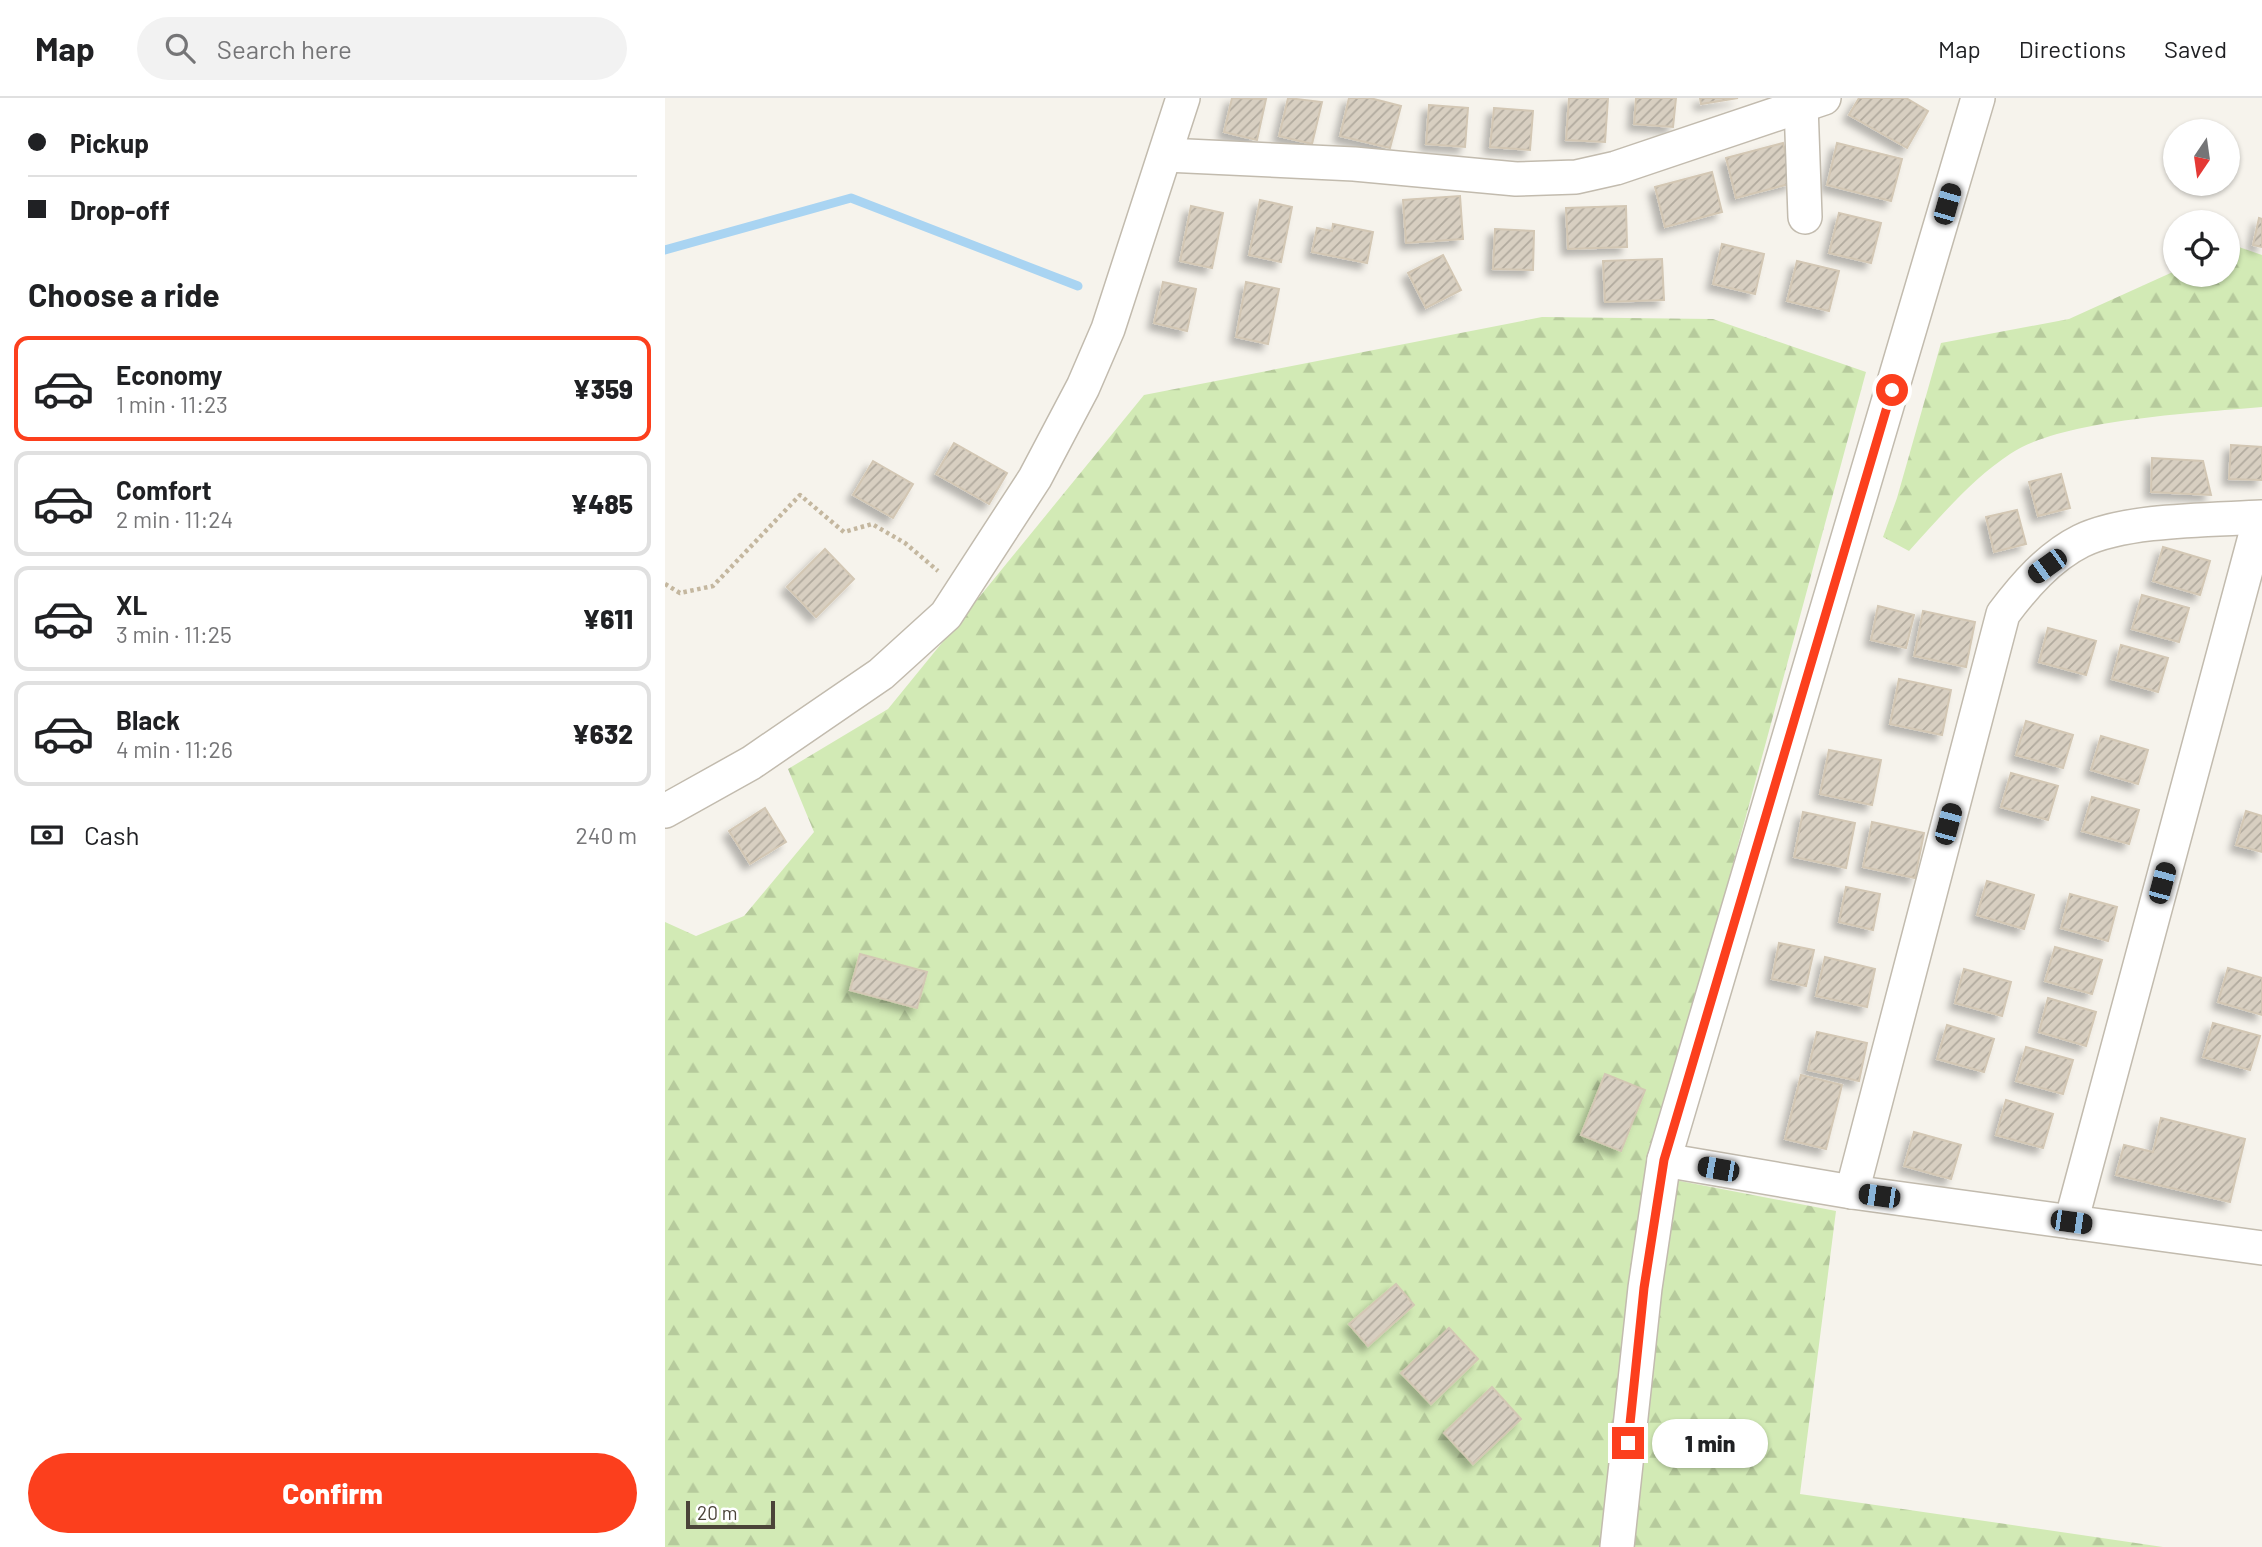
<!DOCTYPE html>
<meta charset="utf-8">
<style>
:root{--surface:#fff;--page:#f2f2f2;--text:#202124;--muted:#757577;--line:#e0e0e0;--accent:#fc3f1d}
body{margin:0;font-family:Barlow,sans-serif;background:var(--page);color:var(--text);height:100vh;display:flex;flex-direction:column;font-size:26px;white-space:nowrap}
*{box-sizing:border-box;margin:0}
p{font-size:23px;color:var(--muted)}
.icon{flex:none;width:38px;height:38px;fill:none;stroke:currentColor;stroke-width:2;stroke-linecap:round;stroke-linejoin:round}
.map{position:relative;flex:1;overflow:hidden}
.side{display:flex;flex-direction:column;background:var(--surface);width:665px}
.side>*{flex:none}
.guide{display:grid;align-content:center;height:154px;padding:0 28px;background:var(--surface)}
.needle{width:46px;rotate:193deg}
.fabs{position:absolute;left:1498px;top:21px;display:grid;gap:14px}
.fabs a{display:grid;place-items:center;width:77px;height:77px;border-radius:50%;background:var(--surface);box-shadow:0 2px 5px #0004;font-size:35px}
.scale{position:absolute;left:21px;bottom:18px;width:89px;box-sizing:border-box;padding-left:7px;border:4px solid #4b4439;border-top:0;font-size:19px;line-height:24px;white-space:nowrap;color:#4b4439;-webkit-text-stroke:5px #fff;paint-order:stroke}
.end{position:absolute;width:32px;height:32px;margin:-16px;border:9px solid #fc3f1d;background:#fff;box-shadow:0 0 0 4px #fff}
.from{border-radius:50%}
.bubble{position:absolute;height:49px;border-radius:24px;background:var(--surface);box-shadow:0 2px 5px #0004;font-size:23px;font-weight:800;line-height:49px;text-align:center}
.car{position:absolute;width:21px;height:42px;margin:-21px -10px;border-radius:9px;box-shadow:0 0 5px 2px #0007;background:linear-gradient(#222 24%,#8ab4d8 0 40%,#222 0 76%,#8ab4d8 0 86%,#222 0)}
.guide b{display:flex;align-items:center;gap:24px;height:66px;font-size:26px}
.guide b+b{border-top:2px solid var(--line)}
.guide i{width:18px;height:18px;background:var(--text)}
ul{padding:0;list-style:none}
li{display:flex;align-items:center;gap:21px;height:105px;margin:0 14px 10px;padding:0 14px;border:4px solid var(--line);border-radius:14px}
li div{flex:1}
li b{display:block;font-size:26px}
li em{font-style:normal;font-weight:800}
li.selected{border-color:var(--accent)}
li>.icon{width:63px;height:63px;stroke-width:1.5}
h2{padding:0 28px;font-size:32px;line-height:84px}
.pay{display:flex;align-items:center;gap:18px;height:77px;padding:0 28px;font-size:26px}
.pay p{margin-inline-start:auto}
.action{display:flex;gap:14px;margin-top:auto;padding:14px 28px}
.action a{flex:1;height:80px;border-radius:42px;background:var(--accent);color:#fff;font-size:28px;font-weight:800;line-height:80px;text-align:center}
header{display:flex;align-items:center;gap:42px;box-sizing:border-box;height:98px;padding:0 35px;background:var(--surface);border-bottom:2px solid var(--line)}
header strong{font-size:33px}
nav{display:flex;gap:38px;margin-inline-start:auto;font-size:24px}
.search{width:490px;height:63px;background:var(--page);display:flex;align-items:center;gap:18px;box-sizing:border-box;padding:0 24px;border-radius:38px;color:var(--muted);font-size:26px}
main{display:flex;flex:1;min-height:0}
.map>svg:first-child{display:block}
</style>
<header>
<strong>Map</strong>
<div class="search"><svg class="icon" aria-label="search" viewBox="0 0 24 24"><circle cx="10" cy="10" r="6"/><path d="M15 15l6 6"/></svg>Search here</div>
<nav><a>Map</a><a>Directions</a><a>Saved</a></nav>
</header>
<main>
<section class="side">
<div class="guide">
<b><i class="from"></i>Pickup</b>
<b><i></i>Drop-off</b>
</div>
<h2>Choose a ride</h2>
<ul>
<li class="selected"><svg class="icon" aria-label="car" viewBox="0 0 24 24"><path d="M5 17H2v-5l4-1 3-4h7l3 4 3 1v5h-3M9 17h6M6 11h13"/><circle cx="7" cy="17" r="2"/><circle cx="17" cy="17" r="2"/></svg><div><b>Economy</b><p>1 min · 11:23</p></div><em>¥359</em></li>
<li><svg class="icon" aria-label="car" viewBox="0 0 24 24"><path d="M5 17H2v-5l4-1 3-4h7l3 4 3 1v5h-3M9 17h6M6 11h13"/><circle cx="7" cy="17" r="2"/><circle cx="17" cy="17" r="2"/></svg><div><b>Comfort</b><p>2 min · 11:24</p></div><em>¥485</em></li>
<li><svg class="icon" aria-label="car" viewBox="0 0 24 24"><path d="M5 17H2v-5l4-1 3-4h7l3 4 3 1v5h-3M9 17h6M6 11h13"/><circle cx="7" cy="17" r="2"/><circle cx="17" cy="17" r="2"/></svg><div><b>XL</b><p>3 min · 11:25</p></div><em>¥611</em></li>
<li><svg class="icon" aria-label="car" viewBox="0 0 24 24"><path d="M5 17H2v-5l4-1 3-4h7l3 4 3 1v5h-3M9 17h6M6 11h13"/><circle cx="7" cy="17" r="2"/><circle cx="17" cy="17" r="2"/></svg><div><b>Black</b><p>4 min · 11:26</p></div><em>¥632</em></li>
</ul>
<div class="pay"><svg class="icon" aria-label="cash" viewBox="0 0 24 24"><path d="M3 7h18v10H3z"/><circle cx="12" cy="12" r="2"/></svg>Cash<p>240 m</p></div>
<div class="action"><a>Confirm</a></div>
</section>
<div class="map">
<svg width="1597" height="1449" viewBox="0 0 1597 1449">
<defs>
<pattern id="forest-firs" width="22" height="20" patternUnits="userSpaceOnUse" patternTransform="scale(1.75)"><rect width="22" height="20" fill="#d2eab5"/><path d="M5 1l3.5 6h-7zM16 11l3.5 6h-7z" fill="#b6ca9c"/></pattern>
<pattern id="building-hatch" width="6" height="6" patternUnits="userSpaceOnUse" patternTransform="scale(1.75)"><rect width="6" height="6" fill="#d8cfc1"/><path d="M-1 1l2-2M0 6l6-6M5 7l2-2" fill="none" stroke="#b1aa9e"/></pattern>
<filter id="shadow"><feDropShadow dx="-6" dy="6" stdDeviation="3.5" flood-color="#0004"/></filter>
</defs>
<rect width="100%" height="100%" fill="#f6f3ec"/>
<!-- forest -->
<g fill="url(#forest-firs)">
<path d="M1568 147 1597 157V309C1532 315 1397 321 1345 356 1307 381 1275 419 1244 453L1218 439 1232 400 1276 245 1404 221 1510 173V177H1563V149Z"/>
<polygon points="877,219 1048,221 1201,274 984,1077 1171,1113 1135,1396 1498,1449 0,1449 0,824 31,838 79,818 149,734 123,671 223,611 479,297"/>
</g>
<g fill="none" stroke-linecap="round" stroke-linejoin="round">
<!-- stream -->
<polyline stroke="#a9d4f2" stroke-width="9" points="0,152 186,100 413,188"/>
</g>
<!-- building -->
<g fill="url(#building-hatch)" stroke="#d3c7b4" stroke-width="2" filter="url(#shadow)">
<polygon points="567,0 601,1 592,42 559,34"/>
<polygon points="623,0 657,4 647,46 614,38"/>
<polygon points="684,0 705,0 736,8 725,50 675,38"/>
<polygon points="904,0 943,0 940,44 901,42"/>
<polygon points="971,0 1011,0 1008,29 969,26"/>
<polygon points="1035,0 1073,0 1036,6"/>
<polygon points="1194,0 1241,0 1263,13 1242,50 1184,17"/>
<polygon points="764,7 803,10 800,49 761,46"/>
<polygon points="829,10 868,13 865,52 825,49"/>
<polygon points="1118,45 1128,85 1071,100 1061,60"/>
<polygon points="1172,45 1237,61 1226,103 1162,87"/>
<polygon points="1047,74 1057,114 1000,129 990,89"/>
<polygon points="795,98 798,141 741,145 738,102"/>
<polygon points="595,102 627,109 616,164 584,157"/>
<polygon points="526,108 558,115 547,170 515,163"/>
<polygon points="961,108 962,149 903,151 901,110"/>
<polygon points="1174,115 1216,125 1206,165 1164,155"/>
<polygon points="1594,120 1597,121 1597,149 1588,147"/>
<polygon points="668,126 708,134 702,165 647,154 652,130 667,133"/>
<polygon points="830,131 869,133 868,172 828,171"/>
<polygon points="1057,146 1099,156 1090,196 1048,186"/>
<polygon points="778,157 796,192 761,210 743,175"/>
<polygon points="997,161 999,202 940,204 938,163"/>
<polygon points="1132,163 1174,173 1164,213 1122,203"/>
<polygon points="498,184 531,191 522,233 489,225"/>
<polygon points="581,184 614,191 603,246 571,239"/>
<polygon points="289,345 342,375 324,406 271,376"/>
<polygon points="1566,347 1597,349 1597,382 1564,381"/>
<polygon points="1487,360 1538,363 1546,397 1486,394"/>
<polygon points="208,363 248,386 228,420 188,397"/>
<polygon points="1396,376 1405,410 1373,418 1364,384"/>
<polygon points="1352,412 1361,446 1329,454 1321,419"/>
<polygon points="1498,449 1545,463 1535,497 1488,483"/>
<polygon points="160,451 189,481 151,519 122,489"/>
<polygon points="1477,497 1524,510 1514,544 1467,531"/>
<polygon points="1213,508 1249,517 1241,550 1206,542"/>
<polygon points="1258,513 1310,524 1301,569 1249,558"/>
<polygon points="1383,530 1431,543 1421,577 1374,564"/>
<polygon points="1456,547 1503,560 1493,594 1447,581"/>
<polygon points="1234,581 1286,592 1277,637 1225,626"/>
<polygon points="1361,623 1408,637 1398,670 1351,657"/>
<polygon points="1436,638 1483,652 1473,686 1426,672"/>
<polygon points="1164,652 1216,662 1207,707 1155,696"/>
<polygon points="1346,675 1393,688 1383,722 1336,709"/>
<polygon points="1427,699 1474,712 1464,746 1417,733"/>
<polygon points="100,710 121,744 85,766 64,733"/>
<polygon points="1581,713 1597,718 1597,754 1571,747"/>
<polygon points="1138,714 1190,725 1181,770 1129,759"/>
<polygon points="1207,724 1259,735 1250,780 1198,769"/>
<polygon points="1322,783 1369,797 1359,831 1312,817"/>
<polygon points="1181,789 1215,796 1208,832 1174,824"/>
<polygon points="1405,796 1452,809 1443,843 1396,830"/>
<polygon points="1114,845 1149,852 1141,888 1107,881"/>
<polygon points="1390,849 1437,862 1427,896 1380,883"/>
<polygon points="195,856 262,874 252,910 185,892"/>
<polygon points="1160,859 1210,871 1202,909 1151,898"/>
<polygon points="1563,870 1597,880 1597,917 1553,904"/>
<polygon points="1299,871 1346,884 1337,918 1290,905"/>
<polygon points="1383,900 1431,914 1421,948 1374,934"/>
<polygon points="1548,925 1595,938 1585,972 1538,959"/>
<polygon points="1282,927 1329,941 1319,974 1272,961"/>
<polygon points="1152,934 1202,945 1194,983 1143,972"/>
<polygon points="1361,949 1408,962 1398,996 1351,983"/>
<polygon points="940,976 980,992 956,1053 916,1037"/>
<polygon points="1136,977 1177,987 1161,1051 1120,1041"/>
<polygon points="1341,1002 1388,1016 1378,1050 1331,1037"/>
<polygon points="1496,1020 1580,1041 1565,1104 1451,1077 1459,1047 1488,1054"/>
<polygon points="1249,1034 1296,1047 1286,1081 1239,1068"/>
<polygon points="731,1186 749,1207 703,1248 684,1226"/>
<polygon points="784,1230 813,1261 766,1306 736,1275"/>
<polygon points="827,1289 856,1321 808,1366 779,1335"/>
</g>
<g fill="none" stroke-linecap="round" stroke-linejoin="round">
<defs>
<g id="minor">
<polyline points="1136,7 1140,119"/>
<polyline points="501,57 689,66 851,81 911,79 951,70 1159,0"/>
<polyline points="0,713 86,665 216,576 281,517 370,380 418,289 443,231 518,0"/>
<polyline points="999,1062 1187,1094 1597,1150"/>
<path d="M1187 1094 1338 516C1359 488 1384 459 1416 443 1461 421 1547 422 1597 419"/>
<polyline points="1406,1124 1595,420"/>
<polyline points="952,1449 980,1190 999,1062 1313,0"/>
</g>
</defs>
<!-- minor casing -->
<use href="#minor" stroke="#c2bbae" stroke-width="36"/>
<!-- path -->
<polyline stroke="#c4b79f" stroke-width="4.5" stroke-dasharray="3.5 3.5" stroke-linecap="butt" points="0,486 15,495 48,488 135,397 179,434 207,426 240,445 273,473"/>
<!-- minor -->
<use href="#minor" stroke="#fff" stroke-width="33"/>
</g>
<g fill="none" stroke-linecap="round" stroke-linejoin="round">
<!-- route -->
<polyline stroke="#fc3f1d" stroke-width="9" points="963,1345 979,1190 999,1062 1227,292"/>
</g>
</svg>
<div class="fabs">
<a><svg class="needle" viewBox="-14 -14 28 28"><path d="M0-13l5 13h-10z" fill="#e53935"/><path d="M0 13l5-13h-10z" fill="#757577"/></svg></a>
<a><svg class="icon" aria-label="locate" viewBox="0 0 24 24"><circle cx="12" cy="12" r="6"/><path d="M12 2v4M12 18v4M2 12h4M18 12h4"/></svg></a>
</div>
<div class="scale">20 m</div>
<i class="end from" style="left:1227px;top:292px"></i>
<i class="end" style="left:963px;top:1345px"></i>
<div class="bubble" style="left:987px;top:1321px;width:116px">1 min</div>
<i class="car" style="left:1282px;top:106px;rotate:16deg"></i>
<i class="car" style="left:1382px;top:468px;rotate:234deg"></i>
<i class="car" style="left:1283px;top:726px;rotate:15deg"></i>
<i class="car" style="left:1497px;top:785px;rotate:15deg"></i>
<i class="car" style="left:1053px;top:1071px;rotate:280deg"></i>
<i class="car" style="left:1214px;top:1098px;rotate:278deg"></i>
<i class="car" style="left:1406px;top:1124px;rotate:98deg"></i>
</div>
</main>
